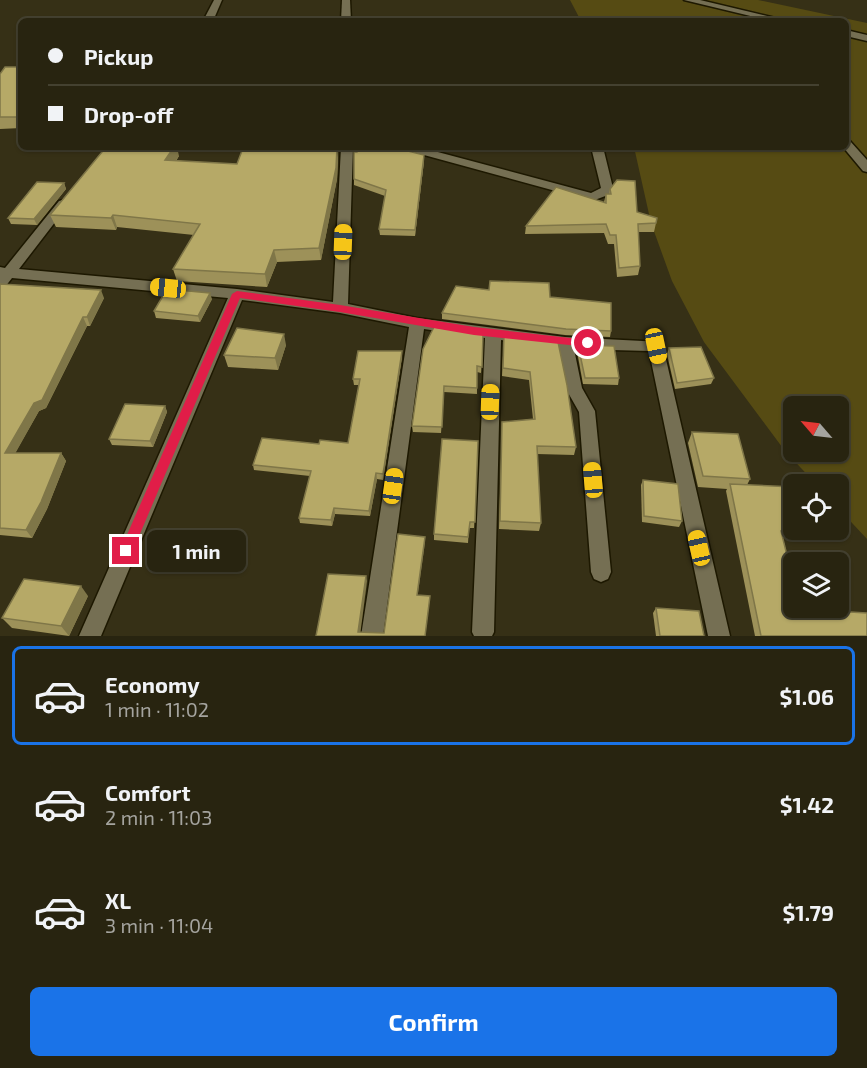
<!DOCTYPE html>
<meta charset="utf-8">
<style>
:root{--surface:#282410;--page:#34301e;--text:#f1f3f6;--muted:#a5a49f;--line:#444130;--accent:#1a73e8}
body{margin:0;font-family:"Exo 2",sans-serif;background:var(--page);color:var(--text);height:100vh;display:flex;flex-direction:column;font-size:22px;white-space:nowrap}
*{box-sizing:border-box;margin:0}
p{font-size:20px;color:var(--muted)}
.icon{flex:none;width:33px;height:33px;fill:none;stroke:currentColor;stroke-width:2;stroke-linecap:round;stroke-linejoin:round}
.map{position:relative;height:636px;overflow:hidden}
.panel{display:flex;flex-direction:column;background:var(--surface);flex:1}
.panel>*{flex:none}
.banner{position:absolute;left:18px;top:18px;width:831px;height:132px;border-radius:9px;box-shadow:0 2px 4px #0004,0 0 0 2px var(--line);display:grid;align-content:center;height:132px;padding:0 30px;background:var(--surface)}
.needle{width:39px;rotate:298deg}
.buttons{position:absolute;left:783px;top:396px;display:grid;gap:12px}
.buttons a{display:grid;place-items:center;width:66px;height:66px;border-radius:9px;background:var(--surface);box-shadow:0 2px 4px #0004,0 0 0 2px var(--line);font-size:30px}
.end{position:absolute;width:27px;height:27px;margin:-14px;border:8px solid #e11d48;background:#fff;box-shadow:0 0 0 3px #fff}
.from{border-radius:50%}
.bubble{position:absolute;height:42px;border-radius:9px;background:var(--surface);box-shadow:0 2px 4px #0004,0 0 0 2px var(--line);font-size:20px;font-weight:700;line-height:42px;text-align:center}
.car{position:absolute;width:18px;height:36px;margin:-18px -9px;border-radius:8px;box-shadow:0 0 4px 2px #0007;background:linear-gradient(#f5c518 24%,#345 0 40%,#f5c518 0 76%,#345 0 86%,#f5c518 0)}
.banner b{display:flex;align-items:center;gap:21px;height:57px;font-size:22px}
.banner b+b{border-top:2px solid var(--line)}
.banner i{width:15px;height:15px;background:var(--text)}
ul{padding:10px 0 0;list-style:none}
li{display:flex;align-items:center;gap:18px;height:99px;margin:0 12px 9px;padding:0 18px;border:3px solid transparent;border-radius:9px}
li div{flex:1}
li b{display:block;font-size:22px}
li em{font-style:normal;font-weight:700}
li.current{border-color:var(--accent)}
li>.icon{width:54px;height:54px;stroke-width:1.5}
.primary-button{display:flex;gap:12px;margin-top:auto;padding:12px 30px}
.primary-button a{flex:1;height:69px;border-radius:9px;background:var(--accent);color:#fff;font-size:24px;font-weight:700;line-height:69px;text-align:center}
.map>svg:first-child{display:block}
</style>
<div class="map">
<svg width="867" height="636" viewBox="0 0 867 636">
<rect width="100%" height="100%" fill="#363016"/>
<!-- built -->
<polygon fill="#413a17" points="99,19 334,19 334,21 98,21"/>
<!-- green -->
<path fill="#564b13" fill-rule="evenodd" d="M570 0H758L867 23V539L839 509 838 484H816L785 451 704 342 672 281 651 223 634 147H846V21H581ZM794 406H838V452H794Z"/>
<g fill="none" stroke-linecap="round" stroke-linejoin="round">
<defs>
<g id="minor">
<polygon points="214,0 222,0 213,21 203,21"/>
<polygon points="342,0 350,0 351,21 341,21"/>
<polygon points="684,0 700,0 788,21 771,21"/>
<polygon points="846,30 867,35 867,41 846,36"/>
<polygon points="846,140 850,141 867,160 867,172 863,171 843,147 846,147"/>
<polygon points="341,147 353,147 348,304 417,318 565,337 662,342 730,636 708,636 649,351 574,349 582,388 595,411 611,572 608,579 601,582 594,579 591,572 579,412 566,389 558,348 501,340 494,632 492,636 474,636 472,632 485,338 424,329 383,636 361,636 409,327 340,313 242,300 101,636 79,636 228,298 12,278 5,287 0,289 0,267 5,268 59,201 63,200 69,204 19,269 237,289 333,302"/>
<polygon points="400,147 419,147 591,193 601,188 591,147 603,147 613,188 608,195 592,201 402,149"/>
</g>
</defs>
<!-- minor casing -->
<use href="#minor" stroke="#1d1800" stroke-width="3"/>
<!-- minor -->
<use href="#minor" fill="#756f53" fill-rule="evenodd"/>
</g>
<!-- wall -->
<g fill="#9d9159">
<polygon points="21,67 21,128 0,129 0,74"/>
<polygon points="102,152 179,156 176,161 237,164 338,158 337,179 321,260 277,262 267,287 177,281 173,269 194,235 117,227 116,230 56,227 50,215"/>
<polygon points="424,161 415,236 380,235 379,229 385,196 354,185 354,179"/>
<polygon points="64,183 66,189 37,225 11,224 8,218"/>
<polygon points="610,189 637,212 656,223 654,232 638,232 640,266 638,275 617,277 614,244 608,244 604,233 525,234 526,226 604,202 606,194 609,194"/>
<polygon points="0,284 104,298 90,326 87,326 46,408 39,411 15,453 61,453 66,461 47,509 32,538 0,535"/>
<polygon points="550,297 611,331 610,337 565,335 442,319 442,313"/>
<polygon points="212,299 200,322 156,318 154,311"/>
<polygon points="483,334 481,373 477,372 477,394 444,392 441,433 413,432 412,426"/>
<polygon points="504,334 558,342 576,447 574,455 537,454 541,523 539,531 499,529 502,422 533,419 529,380 502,376"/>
<polygon points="286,345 278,370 228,367 224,355"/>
<polygon points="578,345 619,378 618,385 583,384 577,351"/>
<polygon points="669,348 714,378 711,384 675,389 667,354"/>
<polygon points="402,351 402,357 383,480 377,479 370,516 335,514 332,526 300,523 299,518 310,476 254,470 253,465 319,444 348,443 359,385 354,385 353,379"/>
<polygon points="165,406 167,412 153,447 112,445 109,439"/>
<polygon points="692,432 750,479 747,485 818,533 813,540 783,538 799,609 867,636 755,636 726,491 727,489 698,487 688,443"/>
<polygon points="478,441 474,528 469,528 468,543 434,540 434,534"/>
<polygon points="643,480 682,521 679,527 642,522 641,485"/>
<polygon points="88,596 69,636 12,628 2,618"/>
<polygon points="656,608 704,636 656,636 653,613"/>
</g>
<!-- shaded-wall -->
<g fill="#7f7648">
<polygon points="174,147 177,147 179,156 168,172 165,160"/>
<polygon points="337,147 338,158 337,179 321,260 319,248"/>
<polygon points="424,155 424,161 415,236 415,230"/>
<polygon points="64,183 66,189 37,225 34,219"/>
<polygon points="113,215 117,227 116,230 111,218"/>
<polygon points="274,250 277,262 267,287 265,274"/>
<polygon points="101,290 104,298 90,326 87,317"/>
<polygon points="210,293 212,299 200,322 198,316"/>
<polygon points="83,317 87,326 46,408 39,411 11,461 5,453"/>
<polygon points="284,334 286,345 278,370 275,358"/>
<polygon points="402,351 402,357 383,480 383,474"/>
<polygon points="165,406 167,412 153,447 150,441"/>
<polygon points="61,453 66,461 47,509 32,538 26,530"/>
<polygon points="376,473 377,479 370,516 369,511"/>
<polygon points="334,508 335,514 332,526 331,520"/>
<polygon points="425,537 425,542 417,600 417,595"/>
<polygon points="366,576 367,581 360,636 358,632"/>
<polygon points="81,586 88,596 69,636 61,626"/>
</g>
<!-- building -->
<g fill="#b6a967" stroke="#7f7648" stroke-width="1.5">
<polygon points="5,67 21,67 21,117 0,117 0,74"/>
<polygon points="102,147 174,147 165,160 237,164 243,148 337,147 336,168 319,248 274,250 265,274 173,269 200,224 113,215 111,218 50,215 102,152"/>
<polygon points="359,147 392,147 424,155 415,230 379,229 386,190 354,179 354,152 357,152"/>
<polygon points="617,180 635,181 637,212 657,218 656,223 638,224 640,266 619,268 616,235 610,235 606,224 526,226 556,187 606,203 606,194 611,194 610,189"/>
<polygon points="37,182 64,183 34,219 8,218"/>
<polygon points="490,281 549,283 550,297 611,303 611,331 566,329 442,313 456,286 489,290"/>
<polygon points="0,284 101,290 87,317 83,317 42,400 34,403 5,453 61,453 41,502 26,530 0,528"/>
<polygon points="167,289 210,293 198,316 154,311"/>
<polygon points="434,327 483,334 482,367 477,366 477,388 444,386 442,427 412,426 423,349"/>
<polygon points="237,328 284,334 275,358 224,355"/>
<polygon points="504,334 558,342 567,385 576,447 537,446 541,523 500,521 502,422 535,419 530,372 503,368"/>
<polygon points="578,345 614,346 619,378 585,378"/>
<polygon points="701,347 714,378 677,383 669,348"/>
<polygon points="358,351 402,351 383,474 376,473 369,511 334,508 331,520 299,518 311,471 253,465 262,438 319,444 320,440 348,443 360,379 353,379"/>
<polygon points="125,404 165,406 150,441 109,439"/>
<polygon points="692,432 738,434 750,479 703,476"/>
<polygon points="442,439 478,441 475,522 470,522 468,537 434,534"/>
<polygon points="643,480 678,484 682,521 644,516"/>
<polygon points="730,484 794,487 794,530 817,530 818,533 781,531 794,584 794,608 799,608 799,609 867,613 867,636 761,636"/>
<polygon points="398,534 425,537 417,595 430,596 425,636 316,636 328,574 366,576 358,632 384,633"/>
<polygon points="24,579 81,586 61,626 2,618"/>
<polygon points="656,608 699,611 704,636 660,636"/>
</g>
<!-- route -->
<polygon fill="#e11d48" points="237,291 340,305 474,327 588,340 593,343 588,347 474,335 340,312 240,298 131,555 122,555 120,551 232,294"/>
</svg>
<div class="buttons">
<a><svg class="needle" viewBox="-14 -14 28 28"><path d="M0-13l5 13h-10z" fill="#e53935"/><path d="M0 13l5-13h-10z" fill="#a5a49f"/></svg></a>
<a><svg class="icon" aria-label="locate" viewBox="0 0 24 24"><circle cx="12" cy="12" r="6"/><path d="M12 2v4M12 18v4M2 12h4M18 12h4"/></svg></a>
<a><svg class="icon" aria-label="layers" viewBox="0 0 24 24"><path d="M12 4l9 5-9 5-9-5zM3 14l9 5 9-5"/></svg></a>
</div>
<i class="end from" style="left:588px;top:343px"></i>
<i class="end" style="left:126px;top:551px"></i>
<div class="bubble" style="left:147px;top:530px;width:99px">1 min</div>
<i class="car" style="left:343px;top:242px;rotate:2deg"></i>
<i class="car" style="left:168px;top:288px;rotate:276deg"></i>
<i class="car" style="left:656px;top:346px;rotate:168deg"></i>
<i class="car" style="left:490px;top:402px;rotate:2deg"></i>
<i class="car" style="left:593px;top:480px;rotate:355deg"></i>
<i class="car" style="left:393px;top:486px;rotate:8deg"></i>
<i class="car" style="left:699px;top:548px;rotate:347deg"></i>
<div class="banner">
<b><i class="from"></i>Pickup</b>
<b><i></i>Drop-off</b>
</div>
</div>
<section class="panel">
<ul>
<li class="current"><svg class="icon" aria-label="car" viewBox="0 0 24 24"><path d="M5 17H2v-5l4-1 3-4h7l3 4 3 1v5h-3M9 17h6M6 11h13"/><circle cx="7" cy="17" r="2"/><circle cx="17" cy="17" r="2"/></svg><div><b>Economy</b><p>1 min · 11:02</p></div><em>$1.06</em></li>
<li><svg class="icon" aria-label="car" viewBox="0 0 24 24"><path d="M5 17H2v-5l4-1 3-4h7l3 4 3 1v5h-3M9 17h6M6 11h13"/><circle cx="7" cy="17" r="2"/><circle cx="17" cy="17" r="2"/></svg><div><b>Comfort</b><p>2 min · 11:03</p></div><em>$1.42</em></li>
<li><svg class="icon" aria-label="car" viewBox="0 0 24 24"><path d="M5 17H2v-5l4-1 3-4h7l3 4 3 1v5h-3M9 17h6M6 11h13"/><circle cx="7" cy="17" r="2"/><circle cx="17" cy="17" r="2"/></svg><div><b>XL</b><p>3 min · 11:04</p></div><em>$1.79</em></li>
</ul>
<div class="primary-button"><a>Confirm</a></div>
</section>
